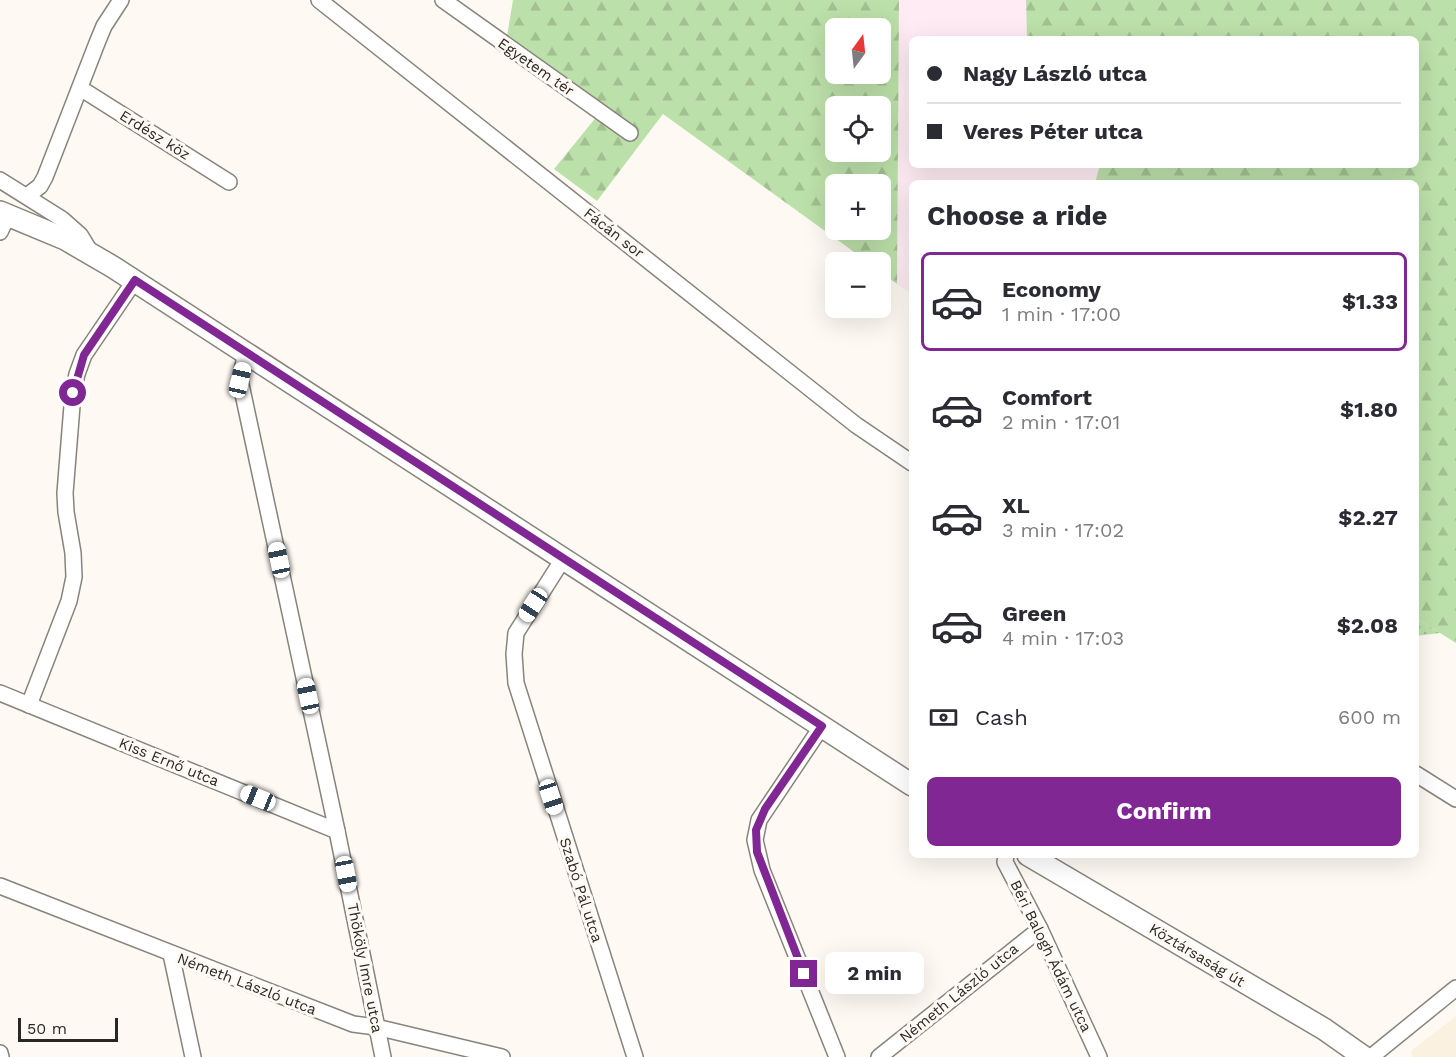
<!DOCTYPE html>
<meta charset="utf-8">
<style>
:root{--surface:#fff;--page:#f2f2f3;--text:#2b2b33;--muted:#7c7c81;--line:#e1e1e2;--accent:#802794}
body{margin:0;font-family:"Work Sans",sans-serif;background:var(--page);color:var(--text);height:100vh;display:flex;flex-direction:column;font-size:22px;white-space:nowrap}
*{box-sizing:border-box;margin:0}
p{font-size:20px;color:var(--muted)}
.icon{flex:none;width:33px;height:33px;fill:none;stroke:currentColor;stroke-width:2;stroke-linecap:round;stroke-linejoin:round}
.map{position:relative;flex:1;overflow:hidden}
.sheet{position:absolute;left:909px;top:180px;width:510px;height:678px;display:flex;flex-direction:column;background:var(--surface);border-radius:9px;box-shadow:0 6px 24px #0002}
.sheet>*{flex:none}
.hud{position:absolute;left:909px;top:36px;width:510px;height:132px;border-radius:9px;box-shadow:0 6px 24px #0002;display:grid;align-content:center;height:132px;padding:0 18px;background:var(--surface)}
.needle{width:39px;rotate:15deg}
.controls{position:absolute;left:825px;top:18px;display:grid;gap:12px}
.controls a{display:grid;place-items:center;width:66px;height:66px;border-radius:9px;background:var(--surface);box-shadow:0 6px 24px #0002;font-size:30px}
.scale{position:absolute;left:18px;bottom:15px;width:100px;box-sizing:border-box;padding-left:6px;border:3px solid #292824;border-top:0;font-size:16px;line-height:21px;white-space:nowrap;color:#292824;-webkit-text-stroke:4px #fefaf3;paint-order:stroke}
.end{position:absolute;width:27px;height:27px;margin:-14px;border:8px solid #802794;background:#fff;box-shadow:0 0 0 3px #fff}
.from{border-radius:50%}
.bubble{position:absolute;height:42px;border-radius:9px;background:var(--surface);box-shadow:0 6px 24px #0002;font-size:20px;font-weight:700;line-height:42px;text-align:center}
.car{position:absolute;width:18px;height:36px;margin:-18px -9px;border-radius:8px;box-shadow:0 0 4px 2px #0007;background:linear-gradient(#fff 24%,#345 0 40%,#fff 0 76%,#345 0 86%,#fff 0)}
.hud b{display:flex;align-items:center;gap:21px;height:57px;font-size:22px}
.hud b+b{border-top:2px solid var(--line)}
.hud i{width:15px;height:15px;background:var(--text)}
ul{padding:0;list-style:none}
li{display:flex;align-items:center;gap:18px;height:99px;margin:0 12px 9px;padding:0 6px;border:3px solid transparent;border-radius:9px}
li div{flex:1}
li b{display:block;font-size:22px}
li em{font-style:normal;font-weight:700}
li.on{border-color:var(--accent)}
li>.icon{width:54px;height:54px;stroke-width:1.5}
h2{padding:0 18px;font-size:27px;line-height:72px}
.pay{display:flex;align-items:center;gap:15px;height:66px;padding:0 18px;font-size:22px}
.pay p{margin-inline-start:auto}
.primary-button{display:flex;gap:12px;margin-top:auto;padding:12px 18px}
.primary-button a{flex:1;height:69px;border-radius:9px;background:var(--accent);color:#fff;font-size:24px;font-weight:700;line-height:69px;text-align:center}
.map>svg:first-child{display:block}
</style>
<div class="map">
<svg width="1456" height="1057" viewBox="0 0 1456 1057">
<defs>
<pattern id="forest-firs" width="22" height="20" patternUnits="userSpaceOnUse" patternTransform="scale(1.5)"><rect width="22" height="20" fill="#bce0a9"/><path d="M5 1l3.5 6h-7zM16 11l3.5 6h-7z" fill="#a2c091"/></pattern>
<pattern id="park-dots" width="8" height="8" patternUnits="userSpaceOnUse" patternTransform="scale(1.5)"><rect width="8" height="8" fill="#bce0a9"/><path d="M2 2h.1M6 6h.1" fill="none" stroke="#a2c091" stroke-width="1.8" stroke-linecap="round"/></pattern>
</defs>
<rect width="100%" height="100%" fill="#fefaf3"/>
<!-- built -->
<polygon fill="#faf1e1" points="1456,1016 1456,1057 1412,1057 1411,1051"/>
<!-- education -->
<polygon fill="#feebf3" points="899,0 1026,0 1027,39 912,39 912,165 1100,165 1095,183 912,183 912,294 897,284"/>
<!-- forest -->
<g fill="url(#forest-firs)" fill-rule="evenodd">
<path d="M513 0H899L897 284 881 272 880 262H868L663 114 597 201 554 169 602 110 506 42ZM836 28H880V74H836ZM836 106H880V152H836ZM836 184H880V230H836Z"/>
<polygon points="1026,0 1456,0 1456,643 1416,618 1416,183 1095,183 1100,165 1416,165 1416,39 1027,39"/>
</g>
<!-- park -->
<polygon fill="url(#park-dots)" points="1416,618 1440,633 1416,636"/>
<g fill="none" stroke-linecap="round" stroke-linejoin="round">
<defs>
<g id="street">
<polyline points="319,0 856,425 912,463"/>
<polyline points="443,0 630,133"/>
<polyline points="80,88 229,182"/>
<polyline points="0,180 62,219 80,235 91,253"/>
<polyline points="27,196 40,186 45,177 97,43 104,26 121,0"/>
<polyline points="0,232 8,215"/>
<polyline points="246,352 240,380 337,831 383,1057"/>
<polyline points="563,559 516,633 514,654 516,683 635,1057"/>
<polyline points="0,693 337,831"/>
<polyline points="29,705 69,601 74,577 73,553 66,512 65,493 73,393 77,374 84,355 135,280"/>
<polyline points="822,726 759,820 755,840 762,870 837,1057"/>
<polyline points="1416,774 1456,799"/>
<polyline points="1006,855 1005,862 1040,929 1099,1057"/>
<polyline points="0,886 353,1024 376,1027 502,1057"/>
<polyline points="171,954 193,1057"/>
<polyline points="0,1053 1,1057"/>
<polyline points="879,1057 1040,929"/>
<polyline points="1371,1057 1456,988"/>
</g>
<g id="secondary">
<polyline points="0,212 65,239 113,267 912,785"/>
<polyline points="1028,855 1324,1029 1364,1057"/>
</g>
</defs>
<!-- street casing -->
<use href="#street" stroke="#88837b" stroke-width="18"/>
<!-- secondary casing -->
<use href="#secondary" stroke="#88837b" stroke-width="24"/>
<!-- street -->
<use href="#street" stroke="#fff" stroke-width="15"/>
<!-- secondary -->
<use href="#secondary" stroke="#fff" stroke-width="21"/>
</g>
<g fill="none" stroke-linecap="round" stroke-linejoin="round">
<!-- route -->
<polyline stroke="#802794" stroke-width="8" points="73,393 84,355 135,280 822,726 765,809 756,830 757,852 804,974"/>
</g>
<g text-anchor="middle" dominant-baseline="central" stroke-width="6" stroke-linejoin="round" paint-order="stroke">
<!-- street labels -->
<g font-size="15" fill="#292824" stroke="#fefaf3">
<text transform="translate(536 67) rotate(35)">Egyetem tér</text>
<text transform="translate(155 135) rotate(32)">Erdész köz</text>
<text transform="translate(614 233) rotate(38)">Fácán sor</text>
<text transform="translate(169 762) rotate(22)">Kiss Ernő utca</text>
<text transform="translate(581 890) rotate(72)">Szabó Pál utca</text>
<text transform="translate(1197 955) rotate(31)">Köztársaság út</text>
<text transform="translate(1051 956) rotate(64)">Béri Balogh Ádám utca</text>
<text transform="translate(365 968) rotate(79)">Thököly Imre utca</text>
<text transform="translate(247 984) rotate(21)">Németh László utca</text>
<text transform="translate(959 993) rotate(-39)">Németh László utca</text>
</g>
</g>
</svg>
<div class="controls">
<a><svg class="needle" viewBox="-14 -14 28 28"><path d="M0-13l5 13h-10z" fill="#e53935"/><path d="M0 13l5-13h-10z" fill="#7c7c81"/></svg></a>
<a><svg class="icon" aria-label="locate" viewBox="0 0 24 24"><circle cx="12" cy="12" r="6"/><path d="M12 2v4M12 18v4M2 12h4M18 12h4"/></svg></a>
<a>+</a>
<a>−</a>
</div>
<div class="scale">50 m</div>
<i class="end from" style="left:73px;top:393px"></i>
<i class="end" style="left:804px;top:974px"></i>
<div class="bubble" style="left:825px;top:952px;width:99px">2 min</div>
<i class="car" style="left:240px;top:380px;rotate:13deg"></i>
<i class="car" style="left:279px;top:560px;rotate:348deg"></i>
<i class="car" style="left:533px;top:605px;rotate:213deg"></i>
<i class="car" style="left:308px;top:696px;rotate:348deg"></i>
<i class="car" style="left:551px;top:797px;rotate:162deg"></i>
<i class="car" style="left:258px;top:798px;rotate:292deg"></i>
<i class="car" style="left:346px;top:874px;rotate:169deg"></i>
<div class="hud">
<b><i class="from"></i>Nagy László utca</b>
<b><i></i>Veres Péter utca</b>
</div>
<section class="sheet">
<h2>Choose a ride</h2>
<ul>
<li class="on"><svg class="icon" aria-label="car" viewBox="0 0 24 24"><path d="M5 17H2v-5l4-1 3-4h7l3 4 3 1v5h-3M9 17h6M6 11h13"/><circle cx="7" cy="17" r="2"/><circle cx="17" cy="17" r="2"/></svg><div><b>Economy</b><p>1 min · 17:00</p></div><em>$1.33</em></li>
<li><svg class="icon" aria-label="car" viewBox="0 0 24 24"><path d="M5 17H2v-5l4-1 3-4h7l3 4 3 1v5h-3M9 17h6M6 11h13"/><circle cx="7" cy="17" r="2"/><circle cx="17" cy="17" r="2"/></svg><div><b>Comfort</b><p>2 min · 17:01</p></div><em>$1.80</em></li>
<li><svg class="icon" aria-label="car" viewBox="0 0 24 24"><path d="M5 17H2v-5l4-1 3-4h7l3 4 3 1v5h-3M9 17h6M6 11h13"/><circle cx="7" cy="17" r="2"/><circle cx="17" cy="17" r="2"/></svg><div><b>XL</b><p>3 min · 17:02</p></div><em>$2.27</em></li>
<li><svg class="icon" aria-label="car" viewBox="0 0 24 24"><path d="M5 17H2v-5l4-1 3-4h7l3 4 3 1v5h-3M9 17h6M6 11h13"/><circle cx="7" cy="17" r="2"/><circle cx="17" cy="17" r="2"/></svg><div><b>Green</b><p>4 min · 17:03</p></div><em>$2.08</em></li>
</ul>
<div class="pay"><svg class="icon" aria-label="cash" viewBox="0 0 24 24"><path d="M3 7h18v10H3z"/><circle cx="12" cy="12" r="2"/></svg>Cash<p>600 m</p></div>
<div class="primary-button"><a>Confirm</a></div>
</section>
</div>
